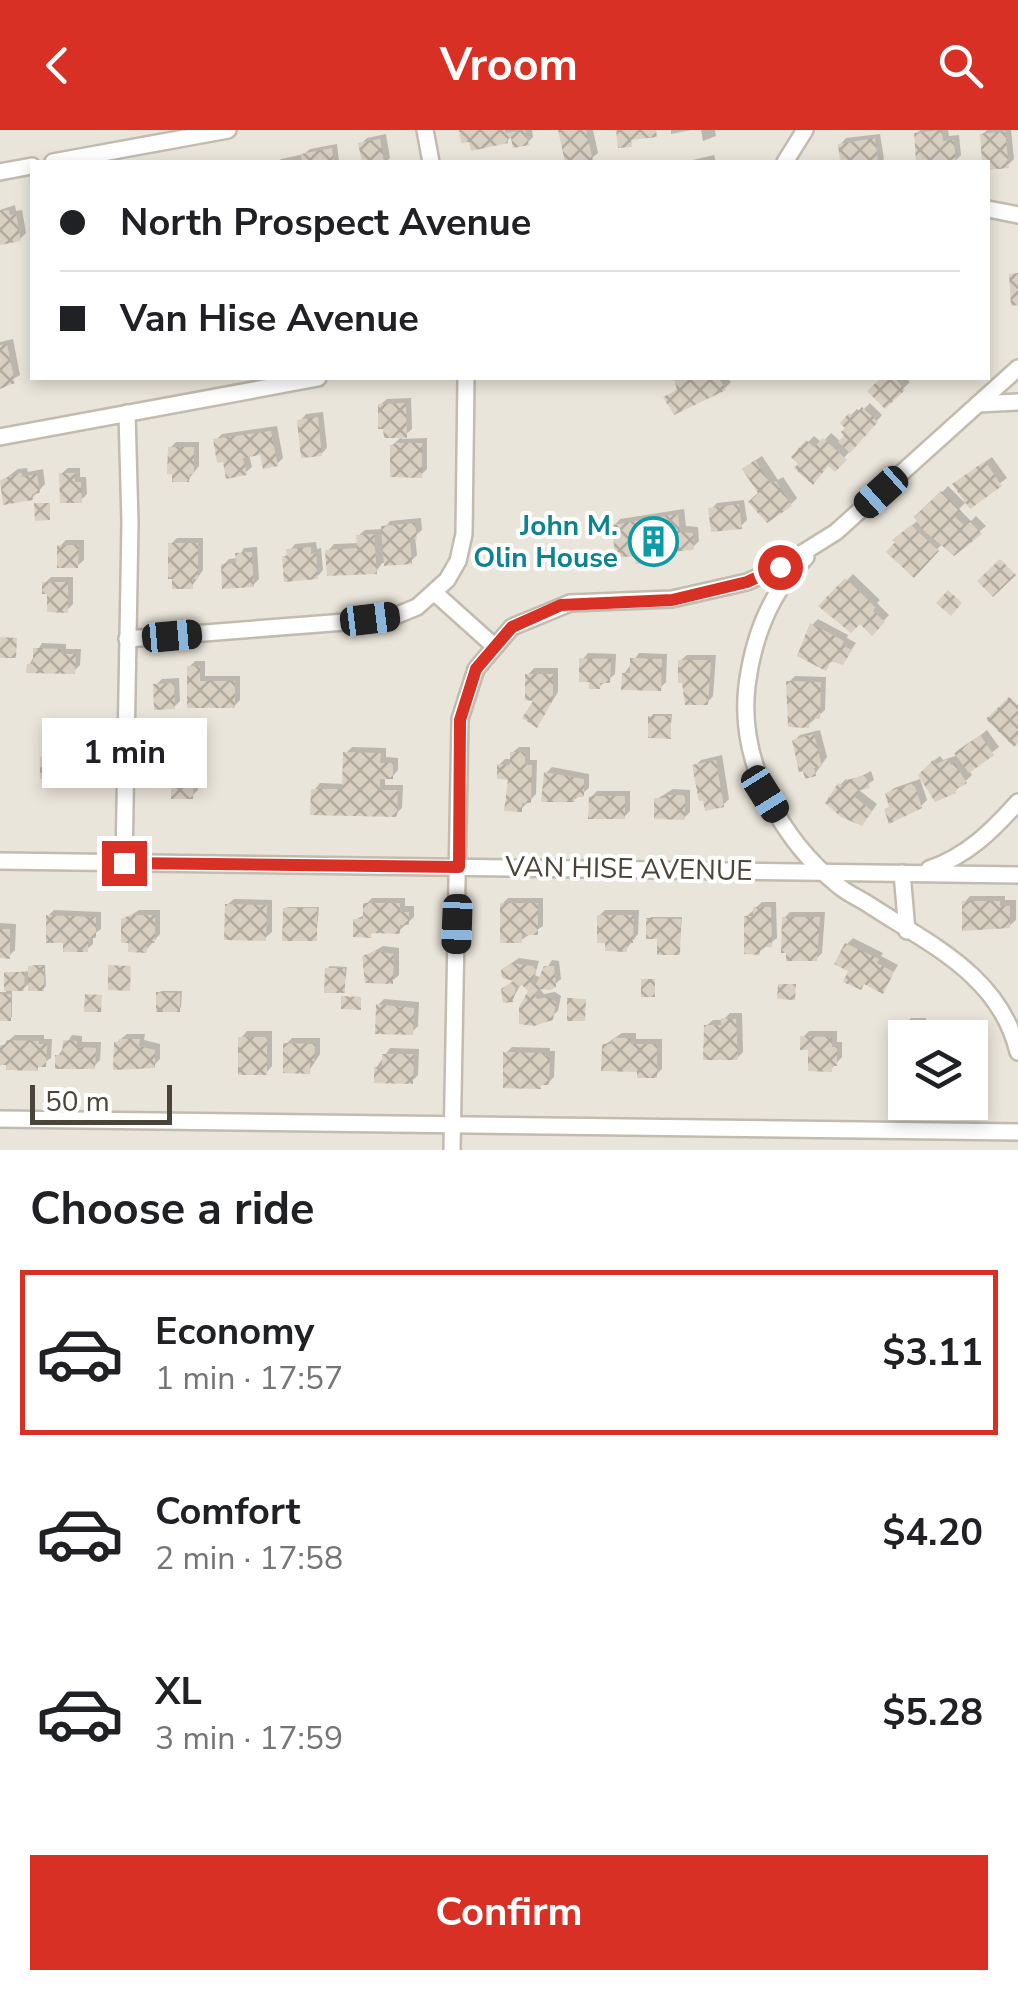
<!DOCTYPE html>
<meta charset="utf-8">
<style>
:root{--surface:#fff;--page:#f2f2f2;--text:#202124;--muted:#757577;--line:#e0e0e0;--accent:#d93025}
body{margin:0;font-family:"Nunito Sans",sans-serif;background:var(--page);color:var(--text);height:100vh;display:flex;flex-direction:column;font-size:38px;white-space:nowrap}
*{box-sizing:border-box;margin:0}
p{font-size:32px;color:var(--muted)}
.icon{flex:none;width:55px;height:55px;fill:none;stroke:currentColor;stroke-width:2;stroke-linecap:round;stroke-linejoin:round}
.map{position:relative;height:1020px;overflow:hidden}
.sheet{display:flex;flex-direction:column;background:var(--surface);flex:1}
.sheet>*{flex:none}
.hud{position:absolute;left:30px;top:30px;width:960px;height:220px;border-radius:0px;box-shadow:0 5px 15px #0003;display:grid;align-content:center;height:220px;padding:0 30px;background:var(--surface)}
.buttons{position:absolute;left:888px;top:890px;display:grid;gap:20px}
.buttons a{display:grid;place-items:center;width:100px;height:100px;border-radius:0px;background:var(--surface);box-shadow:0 5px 15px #0003;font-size:50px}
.scale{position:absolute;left:30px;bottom:25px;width:142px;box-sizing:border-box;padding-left:10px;border:5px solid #4b4439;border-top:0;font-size:28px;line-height:35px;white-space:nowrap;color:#4b4439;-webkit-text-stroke:8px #fff;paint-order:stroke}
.end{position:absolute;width:45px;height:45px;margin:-22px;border:12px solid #d93025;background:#fff;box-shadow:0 0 0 5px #fff}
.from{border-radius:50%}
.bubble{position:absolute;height:70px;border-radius:0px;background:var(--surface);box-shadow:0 5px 15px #0003;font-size:32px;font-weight:700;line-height:70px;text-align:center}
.car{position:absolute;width:30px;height:60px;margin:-30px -15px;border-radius:12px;box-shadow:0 0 8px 2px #0007;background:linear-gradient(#222 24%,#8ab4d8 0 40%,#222 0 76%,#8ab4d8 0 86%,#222 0)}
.hud b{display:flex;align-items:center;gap:35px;height:95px;font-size:38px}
.hud b+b{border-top:2px solid var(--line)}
.hud i{width:25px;height:25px;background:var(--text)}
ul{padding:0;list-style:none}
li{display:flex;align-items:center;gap:30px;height:165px;margin:0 20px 15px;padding:0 10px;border:5px solid transparent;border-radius:0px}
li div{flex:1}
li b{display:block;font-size:38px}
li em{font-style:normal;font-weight:700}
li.current{border-color:var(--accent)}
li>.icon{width:90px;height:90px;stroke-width:1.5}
h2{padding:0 30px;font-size:45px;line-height:120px}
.button{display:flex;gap:20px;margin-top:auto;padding:20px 30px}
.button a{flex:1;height:115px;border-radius:0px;background:var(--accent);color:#fff;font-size:40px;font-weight:700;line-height:115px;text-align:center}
header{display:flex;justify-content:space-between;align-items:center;height:130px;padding:0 30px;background:var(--accent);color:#fff;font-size:45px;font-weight:700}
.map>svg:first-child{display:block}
</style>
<header><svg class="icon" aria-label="back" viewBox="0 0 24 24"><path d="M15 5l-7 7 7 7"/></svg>Vroom<svg class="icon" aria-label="search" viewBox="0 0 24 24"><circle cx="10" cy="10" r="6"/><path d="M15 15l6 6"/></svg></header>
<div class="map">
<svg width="1018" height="1020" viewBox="0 0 1018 1020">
<defs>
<pattern id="building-cross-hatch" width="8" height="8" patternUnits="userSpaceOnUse" patternTransform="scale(2.5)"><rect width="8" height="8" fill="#d8cfc1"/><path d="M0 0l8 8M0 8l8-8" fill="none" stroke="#b1aa9e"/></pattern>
</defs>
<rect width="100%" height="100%" fill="#f6f3ec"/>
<!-- residential -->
<path fill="#eae5da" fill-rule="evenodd" d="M0 0H1018V1020H0ZM32 32H988V248H32ZM905 908H970V972H905Z"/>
<!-- shadow -->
<g fill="#0003">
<polygon points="461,0 532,0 533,7 527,13 513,5 507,11"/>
<polygon points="561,0 593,0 598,23 591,29 568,32"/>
<polygon points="671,0 691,0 671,4"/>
<polygon points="701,0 715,0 716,6 703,11"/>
<polygon points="920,0 948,0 949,6 959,5 961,25 955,31 932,32 916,4"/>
<polygon points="987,0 1011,0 1014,29 1008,35 988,37 982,5"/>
<polygon points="386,4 390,28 386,32 365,32 361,14 367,8"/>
<polygon points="880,4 884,29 880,32 843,32 840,15 846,8"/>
<polygon points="337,14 339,32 277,32 281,29 304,24 310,19"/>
<polygon points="714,25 716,32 684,32"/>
<polygon points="15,75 16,81 22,80 26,103 20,109 0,113 0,80"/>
<polygon points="13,209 20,245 0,257 0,212"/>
<polygon points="728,248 731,252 725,258 666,267 679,258 678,248"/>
<polygon points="884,248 905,248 910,252 885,276 870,261"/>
<polygon points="411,268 412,299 401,309 427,308 427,339 421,345 392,316 403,305 380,275 387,269"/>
<polygon points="870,273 882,285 835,338 829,333 802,334 794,326 814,306 822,313 831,303 841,312 848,298 843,293 857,279 861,282"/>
<polygon points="323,282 327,318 321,324 300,291 306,284"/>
<polygon points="277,296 283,328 277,334 262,322 249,324 252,337 245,343 216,310 222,304"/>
<polygon points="176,312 199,312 199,336 188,350 170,318"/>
<polygon points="762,326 778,350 783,347 797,368 791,374 761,363 751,333"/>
<polygon points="992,327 1007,348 970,375 967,371 959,379 971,391 976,386 986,396 954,423 942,414 914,444 901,404 920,389 918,387 948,356 964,372 966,370 961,349"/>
<polygon points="27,338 28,342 43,339 45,354 32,368 2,351 18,339"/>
<polygon points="68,338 80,338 80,347 86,347 87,364 81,370 61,344"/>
<polygon points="744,370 747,390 741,396 711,379 717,373"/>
<polygon points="684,379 686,396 698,397 699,411 693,417 673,419 667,428 637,424 614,396 620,389"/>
<polygon points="421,388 422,400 415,406 417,425 411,431 382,433 376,442 328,421 334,414 359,413 358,406 365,400 384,399 390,391"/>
<polygon points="177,408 203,408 203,440 192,456 171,414"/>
<polygon points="66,410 84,410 84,430 77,436 60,416"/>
<polygon points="316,412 317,419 321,418 323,440 317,447 285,427 295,414"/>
<polygon points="257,417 259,449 253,455 223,435 229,429 238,428 244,418"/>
<polygon points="853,444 880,470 877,473 889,485 872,503 860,491 822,476"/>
<polygon points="51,447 73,447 73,474 67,480 45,453"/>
<polygon points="818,489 848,505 847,508 856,513 843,532 835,528 825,538 812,495"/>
<polygon points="42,513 66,514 66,519 81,519 80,535 74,541 29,535"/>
<polygon points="588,523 616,524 615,544 599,557 582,530"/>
<polygon points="639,523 667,524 666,552 660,558 624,544"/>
<polygon points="687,525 716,525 713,566 707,573 680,531"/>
<polygon points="195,531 205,531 205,546 240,546 240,570 234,576 189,576 189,537"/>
<polygon points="534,538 558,538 558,562 537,595 537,569 528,545"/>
<polygon points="795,546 826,547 825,580 808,595 789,552"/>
<polygon points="179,548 180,571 174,577 156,555 162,549"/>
<polygon points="653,584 672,584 670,606 651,587"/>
<polygon points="63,592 78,592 78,611 85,611 85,622 93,622 90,642 84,648 42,628 55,620 57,599"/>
<polygon points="820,600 827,627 815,644 804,638 794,611 800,605"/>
<polygon points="987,600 999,617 969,640 972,645 955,661 927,636 940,626 943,630 955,626"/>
<polygon points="352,617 386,618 386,627 398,628 398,640 392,647 385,646 385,655 403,655 402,678 396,684 314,660 320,653 345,654 346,623"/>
<polygon points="519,617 530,617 530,630 537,630 536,664 521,679 511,647 499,635 505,629 512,629 512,623"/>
<polygon points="722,625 729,669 723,675 695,636 701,630"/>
<polygon points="180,628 199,628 198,660 192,666 174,634"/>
<polygon points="552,637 589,644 589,658 574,670 546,643"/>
<polygon points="871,641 874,650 859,660 877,674 868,687 840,655 846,649 850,652"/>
<polygon points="920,649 927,670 921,676 891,675 887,664 894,658"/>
<polygon points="673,659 690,660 690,682 684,688 657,669"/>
<polygon points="597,661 630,661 630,681 624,687 591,667"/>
<polygon points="970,766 1005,766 1005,770 1016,770 1016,790 1009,796 964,773"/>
<polygon points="372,768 405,768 405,776 414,776 414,787 399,801 374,801 370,805 355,790 366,784 366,774"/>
<polygon points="508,768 543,768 543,796 521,810 502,774"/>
<polygon points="234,769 272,770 272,802 265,808 227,775"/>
<polygon points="762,772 776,772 777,808 759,822 746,787"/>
<polygon points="288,777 319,777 316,809 285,779"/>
<polygon points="54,780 101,782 101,799 93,805 93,814 86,820 66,810 48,786"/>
<polygon points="139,780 160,780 160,804 146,820 124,790"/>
<polygon points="605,780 639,780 638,804 626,819 599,786"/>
<polygon points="790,782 825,782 822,823 816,829 784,788"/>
<polygon points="651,787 682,787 679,823 660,807 649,789"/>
<polygon points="0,793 16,794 15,820 9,826 0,826"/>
<polygon points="853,808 883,823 881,826 898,835 882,861 851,840 847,814"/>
<polygon points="383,816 399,818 399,845 392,851 364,827"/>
<polygon points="519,828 539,831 535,845 541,848 552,830 559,831 561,849 554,855 537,855 544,864 555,862 561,866 558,881 551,887 534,894 532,860 521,854 512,870 510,853 517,849 510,834"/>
<polygon points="33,835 45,835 46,856 43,859 31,852 23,859 12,859 12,887 0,889 0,862 6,862 6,843 31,841"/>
<polygon points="330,836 347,837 344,861 327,839"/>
<polygon points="161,861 182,861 181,877 179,880 159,863"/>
<polygon points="384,869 419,872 418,896 412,902 378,875"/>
<polygon points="730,883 742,883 743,922 737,928 706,896 713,890 723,890"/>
<polygon points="911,888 926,888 926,907 939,908 905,908 903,918 904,894"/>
<polygon points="247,901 272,901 272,936 266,943 241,908"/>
<polygon points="809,901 837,901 837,912 842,912 842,927 831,939 803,907"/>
<polygon points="622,903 636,903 636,909 662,909 662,939 656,945 640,939 604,915"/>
<polygon points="127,904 145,904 144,910 160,914 160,929 154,935 116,913"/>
<polygon points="15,905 44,905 44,909 52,909 51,928 37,938 2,916"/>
<polygon points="72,905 82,906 82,912 101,912 100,930 94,936 58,926"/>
<polygon points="292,908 320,908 320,924 309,941 286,914"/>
<polygon points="512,917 550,918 550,921 555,921 554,947 548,953 506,923"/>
<polygon points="390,918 419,919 418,945 412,951 376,938"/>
</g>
<!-- building -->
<g fill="url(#building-cross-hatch)">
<polygon points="459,0 505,0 506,3 525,0 529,15 513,18 511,8 507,8 508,13 471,21 469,12 461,13"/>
<polygon points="558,0 586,0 593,31 565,32"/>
<polygon points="616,0 656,0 657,7 631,10 632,17 618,18"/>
<polygon points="942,0 943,11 954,10 956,32 916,32 914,3"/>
<polygon points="1005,1 1009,38 988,40 988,32 982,32 980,4"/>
<polygon points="875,8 878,32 840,32 838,14"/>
<polygon points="380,9 384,32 362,32 358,13"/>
<polygon points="332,18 334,32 302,32 301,24"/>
<polygon points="9,80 10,85 16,84 21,111 0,115 0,81"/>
<polygon points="1018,143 1018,175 1011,176 1009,144"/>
<polygon points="7,214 15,253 0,259 0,215"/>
<polygon points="674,248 719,248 726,260 674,285 663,267 677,260"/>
<polygon points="881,248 900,248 897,251 905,260 885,279 867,261"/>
<polygon points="406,273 407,308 384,308 383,299 378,299 378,274"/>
<polygon points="862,277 878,292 850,323 838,312 844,305 841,302 845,298 840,293 849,283 853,287"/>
<polygon points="318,287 322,326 301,328 297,290"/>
<polygon points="271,301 278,336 263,339 260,325 243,328 247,345 226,349 223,332 217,333 213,309"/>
<polygon points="823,308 847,330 835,342 828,336 813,355 794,338 798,334 791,327 806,310 814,317"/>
<polygon points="398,313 422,313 422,348 390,347 390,315"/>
<polygon points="168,317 194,317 194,344 190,344 189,352 172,352 172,344 167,344"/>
<polygon points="755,330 771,354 776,351 792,376 767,393 748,372 758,363 742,339"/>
<polygon points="985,331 1002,356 970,379 952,354"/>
<polygon points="22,342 22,347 37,344 40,363 32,364 33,370 3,375 0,350"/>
<polygon points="59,343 75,343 75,352 81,352 82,373 60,373"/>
<polygon points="941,361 961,381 955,387 964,395 969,390 982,404 954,426 922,399 914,387"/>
<polygon points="34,373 50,373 50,390 35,391"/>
<polygon points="739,374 742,399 711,402 708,378"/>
<polygon points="678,384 680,402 693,403 694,420 667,422 668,431 636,434 635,426 615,428 612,395"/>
<polygon points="415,393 417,409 410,409 412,434 384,436 381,396"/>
<polygon points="911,395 939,421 914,448 886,422 895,412 892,410"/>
<polygon points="374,404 377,444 327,446 325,420 357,418 356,405"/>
<polygon points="168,413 198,413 198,449 193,449 193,459 172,459 172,449 168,449"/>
<polygon points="57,415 79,415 78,438 57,438"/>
<polygon points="311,417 311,424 316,423 318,449 284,452 282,426 287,426 286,419"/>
<polygon points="252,422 254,457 222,459 221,434 236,433 235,423"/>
<polygon points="1000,429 1016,445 993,467 977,451"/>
<polygon points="845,448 876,477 873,481 885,492 872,506 860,494 851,503 818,476"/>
<polygon points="42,452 68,452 68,483 47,482 47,464 42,464"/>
<polygon points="948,460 962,473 951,486 936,473"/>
<polygon points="810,493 844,511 842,515 852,520 843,535 831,531 826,541 797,526"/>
<polygon points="0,507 17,508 16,528 0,528"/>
<polygon points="33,518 61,519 61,524 76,524 75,544 26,543 27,534 33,534"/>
<polygon points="579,528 611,529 610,553 600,553 600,559 589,559 589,552 579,552"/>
<polygon points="630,528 662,529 661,561 621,560 622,543 630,543"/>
<polygon points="678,530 711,530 708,575 685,575 682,553 678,553"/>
<polygon points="187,536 200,536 200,551 235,551 235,578 187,578"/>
<polygon points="525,544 553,544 553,570 537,598 522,588 533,571 525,570"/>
<polygon points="786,551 821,552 820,589 810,588 809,598 788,597"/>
<polygon points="174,553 175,579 154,580 153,554"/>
<polygon points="1009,567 1018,575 1018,613 1014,617 986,589"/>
<polygon points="648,586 671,586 671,609 648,608"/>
<polygon points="55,598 73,598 73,617 80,617 80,628 88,628 85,651 40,649 40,627 52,624"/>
<polygon points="814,604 822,636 814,638 816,646 805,649 803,641 799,642 792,610"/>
<polygon points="980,605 994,625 969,643 954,623"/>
<polygon points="343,622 381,623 380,633 393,633 393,649 380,649 380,660 398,660 397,687 310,685 311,659 342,659"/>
<polygon points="510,622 525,622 525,635 532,635 531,673 522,673 522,682 504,681 508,650 497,649 497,634 510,635"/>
<polygon points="947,629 951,635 954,632 967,653 955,660 956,663 935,672 918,645 933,630 936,634"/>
<polygon points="716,630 724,677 705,681 703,671 699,671 692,635"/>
<polygon points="171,633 194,633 193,669 171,669"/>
<polygon points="544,642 584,649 584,667 575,667 575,672 541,672"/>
<polygon points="865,645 870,658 860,660 855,667 872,681 862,696 841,687 825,673 838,653 843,656 847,650"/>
<polygon points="914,653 922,678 889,694 884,679 889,677 885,663"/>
<polygon points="665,665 685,665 685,690 654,689 654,668 665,668"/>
<polygon points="589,666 625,666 625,689 588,689"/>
<polygon points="962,771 1000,771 1000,776 1010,776 1010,798 962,801"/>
<polygon points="363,773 400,773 400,782 409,782 409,795 400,795 400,804 371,803 371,808 353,807 353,789 363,789"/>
<polygon points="500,773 538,773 538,805 522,805 522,813 500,813"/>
<polygon points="225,774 267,775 266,811 224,810"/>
<polygon points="753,777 771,777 772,817 760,817 760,825 744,824 744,786 753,786"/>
<polygon points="283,778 317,778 317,811 282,811"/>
<polygon points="46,785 96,787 96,808 88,808 88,822 63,822 63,813 46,813"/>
<polygon points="131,785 155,785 155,813 147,813 147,823 128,822 128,813 121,813 121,789"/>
<polygon points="597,785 634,785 633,813 627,813 627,822 605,821 605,813 597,813"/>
<polygon points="782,787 820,787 817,831 786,831 786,823 781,823"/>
<polygon points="646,788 681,789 680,825 657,825 657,809 646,809"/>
<polygon points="0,799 10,799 10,829 0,828"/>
<polygon points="845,813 879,829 877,833 894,842 883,864 864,854 861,860 843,852 848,841 834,834"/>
<polygon points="375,821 394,824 393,854 365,853 362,826"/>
<polygon points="511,833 533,836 536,841 531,852 536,854 544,836 554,836 556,857 551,860 538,859 535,865 537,869 548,867 556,872 553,890 534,896 519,894 519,877 528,861 522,855 516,857 513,872 503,873 501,859 514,851 502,848 501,840"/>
<polygon points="108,835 131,836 130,861 108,860"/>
<rect x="28" y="836" width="16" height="25"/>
<polygon points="325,838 345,838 345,863 324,863"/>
<polygon points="4,842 25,842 24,861 4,861"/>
<rect x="641" y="849" width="14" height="18"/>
<polygon points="778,854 796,854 795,870 777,869"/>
<polygon points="156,862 180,863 180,882 156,882"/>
<rect x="0" y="864" width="11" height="27"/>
<polygon points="85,864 102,865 101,882 84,882"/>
<polygon points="341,866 361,867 361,880 341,879"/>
<polygon points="567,868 586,869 585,891 567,891"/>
<polygon points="376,874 414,878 413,905 375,904"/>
<polygon points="721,888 736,889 738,930 703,930 704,895 721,895"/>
<rect x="902" y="893" width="19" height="15"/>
<polygon points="800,906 832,907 832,917 837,917 837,936 832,936 832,942 808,941 808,920 800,920"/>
<rect x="238" y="907" width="29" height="38"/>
<polygon points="613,908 631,908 631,914 657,914 657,948 637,948 637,942 601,941 602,914 613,914"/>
<polygon points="119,909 140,909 139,916 155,920 155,938 113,940 114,912 119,912"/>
<polygon points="6,910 39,911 39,914 47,914 46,937 38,937 38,941 6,940 6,935 0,935 0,915 6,915"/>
<polygon points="63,910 77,911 77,917 96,918 95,939 55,939 55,925 62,925"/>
<polygon points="283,913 315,914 314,933 310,933 310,944 283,943"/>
<polygon points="503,922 545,923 545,926 550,927 549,955 541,955 541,959 503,958"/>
<polygon points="382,924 414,924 413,954 374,953 374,937 382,937"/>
</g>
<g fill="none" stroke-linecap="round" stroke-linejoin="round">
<defs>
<g id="minor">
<polyline points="425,0 431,32"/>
<polyline points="53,32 228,0"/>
<polyline points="785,32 805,0"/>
<polyline points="0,42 32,36"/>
<polyline points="988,79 1018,85"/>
<polyline points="978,274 1018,272"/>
<polyline points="0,307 318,248"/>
<path d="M806 427C770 462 753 508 747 556 738 632 781 710 839 756 848 764 861 769 871 776 931 815 1000 846 1018 922"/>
<polyline points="435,463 494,516"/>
<polyline points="127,509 345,492 395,486 417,477 447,450 458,431 464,404 466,248"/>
<polyline points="0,731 1018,745"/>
<polyline points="124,733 130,393 127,283"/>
<path d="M929 739C967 726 992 701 1018 672"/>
<polyline points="902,743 907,801"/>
<polyline points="0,989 1018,1002"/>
<polyline points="452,1020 460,589 476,539 512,497 570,473 672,469 747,452 780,437 836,402 1018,238"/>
</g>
</defs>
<!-- minor casing -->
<use href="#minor" stroke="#c2bbae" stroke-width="20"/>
<!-- minor -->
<use href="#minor" stroke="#fff" stroke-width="15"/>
</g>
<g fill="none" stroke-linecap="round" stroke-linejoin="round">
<!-- route -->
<polyline stroke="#d93025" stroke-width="12" points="124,733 459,737 460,590 476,539 512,497 561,475 672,470 747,452 780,437"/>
</g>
<!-- icons -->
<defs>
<symbol id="building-ring" viewBox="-11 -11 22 22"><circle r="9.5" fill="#fff" stroke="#0f9aa8" stroke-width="1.5"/><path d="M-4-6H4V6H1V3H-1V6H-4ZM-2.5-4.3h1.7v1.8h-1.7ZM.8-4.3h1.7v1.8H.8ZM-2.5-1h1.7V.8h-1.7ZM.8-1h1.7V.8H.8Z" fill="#0f9aa8"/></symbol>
</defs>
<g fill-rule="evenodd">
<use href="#building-ring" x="626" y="384" width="55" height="55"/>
</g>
<g text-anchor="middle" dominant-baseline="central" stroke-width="8" stroke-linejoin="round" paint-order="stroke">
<!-- culture labels -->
<g font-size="28" font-weight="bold" fill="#0d838f" stroke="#fff" text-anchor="end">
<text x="618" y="396">John M.<tspan x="618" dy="32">Olin House</tspan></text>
</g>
<!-- street labels -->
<g font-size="28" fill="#4b4439" stroke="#fff">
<text transform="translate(629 739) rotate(1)">VAN HISE AVENUE</text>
</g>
</g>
</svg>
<div class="buttons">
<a><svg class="icon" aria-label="layers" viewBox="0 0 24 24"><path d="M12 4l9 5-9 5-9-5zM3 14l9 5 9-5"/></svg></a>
</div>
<div class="scale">50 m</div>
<i class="end from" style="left:780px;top:437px"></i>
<i class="end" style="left:124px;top:733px"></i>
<div class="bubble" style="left:42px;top:588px;width:165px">1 min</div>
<i class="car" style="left:881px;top:362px;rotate:228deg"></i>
<i class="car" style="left:370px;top:489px;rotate:83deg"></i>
<i class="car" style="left:172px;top:506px;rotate:85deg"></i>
<i class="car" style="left:765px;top:664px;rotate:148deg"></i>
<i class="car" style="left:457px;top:794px;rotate:182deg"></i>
<div class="hud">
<b><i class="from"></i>North Prospect Avenue</b>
<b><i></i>Van Hise Avenue</b>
</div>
</div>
<section class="sheet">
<h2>Choose a ride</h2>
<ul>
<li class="current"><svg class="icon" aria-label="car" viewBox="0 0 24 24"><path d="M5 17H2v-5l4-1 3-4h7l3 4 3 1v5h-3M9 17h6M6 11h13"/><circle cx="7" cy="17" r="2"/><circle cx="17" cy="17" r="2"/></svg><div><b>Economy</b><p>1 min · 17:57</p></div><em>$3.11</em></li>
<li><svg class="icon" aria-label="car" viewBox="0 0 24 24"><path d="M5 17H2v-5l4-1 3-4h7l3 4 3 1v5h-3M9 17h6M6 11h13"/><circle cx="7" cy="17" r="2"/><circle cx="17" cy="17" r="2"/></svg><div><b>Comfort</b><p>2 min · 17:58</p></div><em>$4.20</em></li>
<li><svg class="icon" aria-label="car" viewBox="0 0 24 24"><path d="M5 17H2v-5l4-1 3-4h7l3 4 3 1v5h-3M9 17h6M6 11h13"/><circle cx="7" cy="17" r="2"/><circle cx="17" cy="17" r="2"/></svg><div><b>XL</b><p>3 min · 17:59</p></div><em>$5.28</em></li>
</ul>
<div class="button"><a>Confirm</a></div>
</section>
